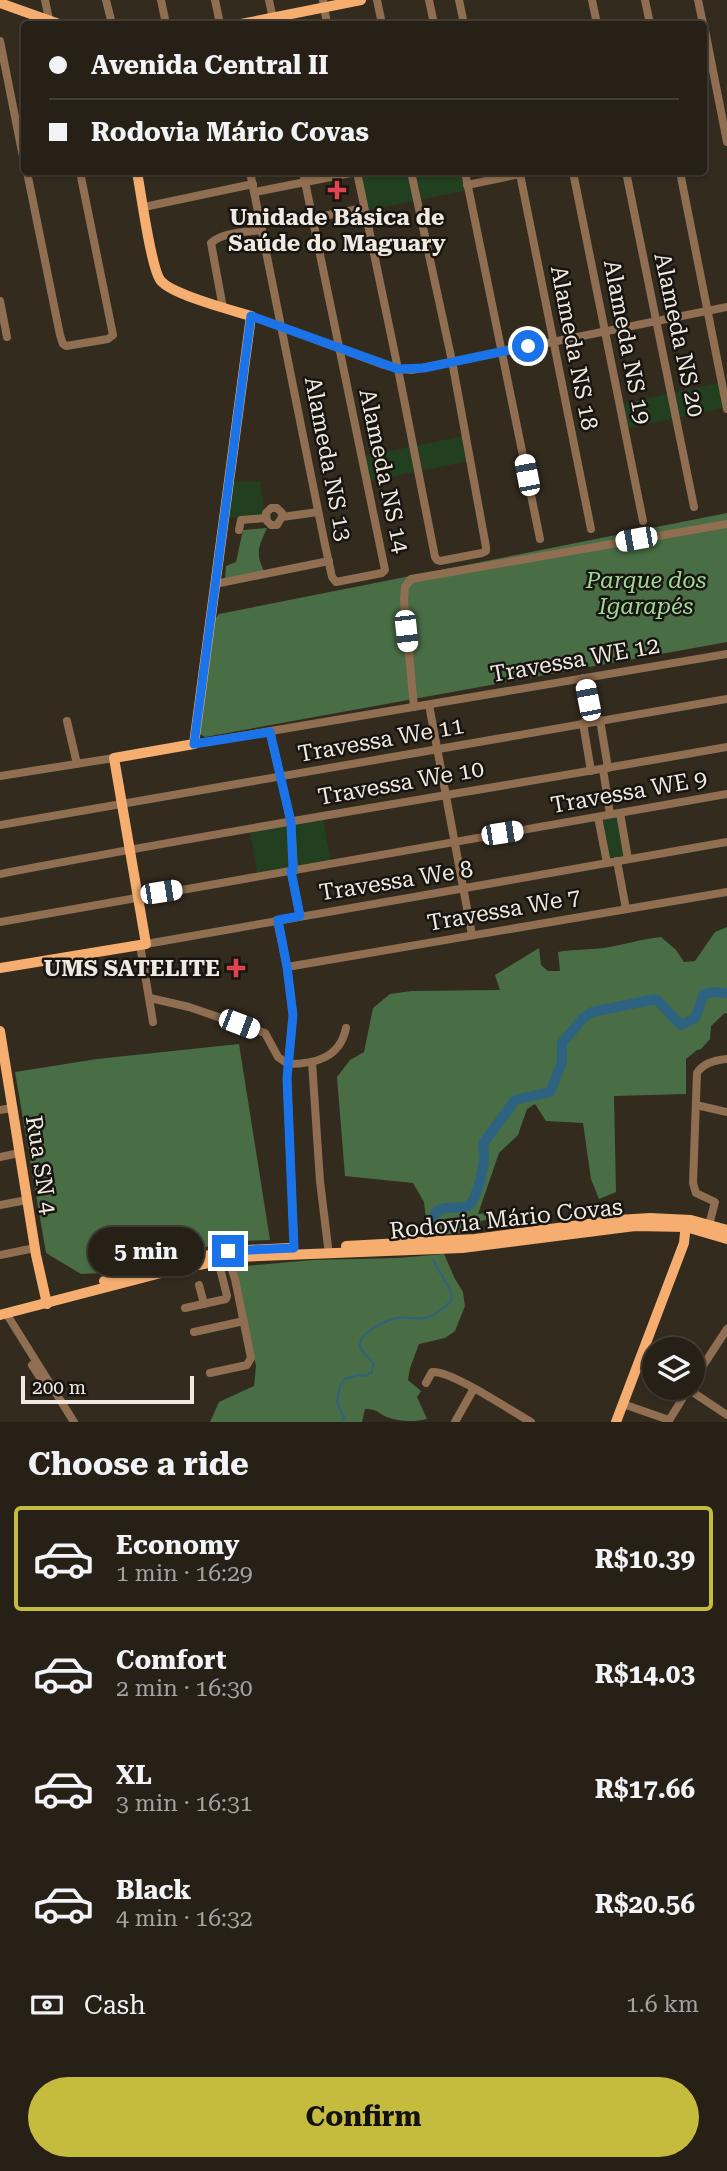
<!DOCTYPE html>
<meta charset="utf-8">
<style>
:root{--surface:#272017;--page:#2f2820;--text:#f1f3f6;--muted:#a4a3a1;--line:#433e36;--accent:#c5bc3d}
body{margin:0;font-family:"Roboto Serif",serif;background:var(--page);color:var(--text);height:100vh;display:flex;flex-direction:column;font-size:26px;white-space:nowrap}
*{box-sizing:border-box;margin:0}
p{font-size:23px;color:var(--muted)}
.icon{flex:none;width:38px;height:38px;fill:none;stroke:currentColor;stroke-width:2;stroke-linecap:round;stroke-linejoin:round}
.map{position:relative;height:1422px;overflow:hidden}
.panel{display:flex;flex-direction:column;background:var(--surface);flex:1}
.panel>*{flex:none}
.guide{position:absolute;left:21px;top:21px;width:686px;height:154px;border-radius:7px;box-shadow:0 2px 5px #0004,0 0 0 2px var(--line);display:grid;align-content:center;height:154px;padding:0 28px;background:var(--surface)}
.controls{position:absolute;left:642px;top:1337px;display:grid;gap:14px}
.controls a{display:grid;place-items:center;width:63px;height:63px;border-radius:50%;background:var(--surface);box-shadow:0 2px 5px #0004,0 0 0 2px var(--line);font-size:35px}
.scale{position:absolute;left:21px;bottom:18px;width:173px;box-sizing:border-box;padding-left:7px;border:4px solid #efe9e1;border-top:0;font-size:19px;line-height:24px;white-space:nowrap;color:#efe9e1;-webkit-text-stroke:5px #18140f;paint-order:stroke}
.end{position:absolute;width:32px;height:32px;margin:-16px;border:9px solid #1a73e8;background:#fff;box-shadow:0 0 0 4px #fff}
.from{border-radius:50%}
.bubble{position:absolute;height:49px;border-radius:24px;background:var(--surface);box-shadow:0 2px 5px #0004,0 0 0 2px var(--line);font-size:23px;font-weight:700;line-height:49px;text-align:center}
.car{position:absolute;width:21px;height:42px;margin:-21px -10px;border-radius:9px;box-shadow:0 0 5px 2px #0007;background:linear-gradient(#fff 24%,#345 0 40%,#fff 0 76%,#345 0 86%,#fff 0)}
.guide b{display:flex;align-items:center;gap:24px;height:66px;font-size:26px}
.guide b+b{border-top:2px solid var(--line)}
.guide i{width:18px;height:18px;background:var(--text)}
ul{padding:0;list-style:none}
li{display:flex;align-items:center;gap:21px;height:105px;margin:0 14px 10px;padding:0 14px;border:4px solid transparent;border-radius:7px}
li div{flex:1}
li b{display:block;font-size:26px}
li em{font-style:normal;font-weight:700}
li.selected{border-color:var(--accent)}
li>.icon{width:63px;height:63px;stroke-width:1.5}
h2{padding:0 28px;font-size:32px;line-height:84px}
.pay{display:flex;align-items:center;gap:18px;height:77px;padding:0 28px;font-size:26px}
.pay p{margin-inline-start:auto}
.action{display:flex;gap:14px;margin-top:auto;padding:14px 28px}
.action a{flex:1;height:80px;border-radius:42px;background:var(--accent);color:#111;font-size:28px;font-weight:700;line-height:80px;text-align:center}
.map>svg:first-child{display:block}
</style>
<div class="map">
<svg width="727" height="1422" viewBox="0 0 727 1422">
<rect width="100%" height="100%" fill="#342b1f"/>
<!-- green -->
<g fill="#22401f">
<polygon points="362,172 464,172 468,190 365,211 357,173"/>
<polygon points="724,382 727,407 625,429 620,404"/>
<polygon points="464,436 469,461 366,482 361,457"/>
<polygon points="260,481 264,511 262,516 228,518 232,482"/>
<polygon points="618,816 625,856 609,859 603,818"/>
<polygon points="323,818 331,864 258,877 250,831"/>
</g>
<!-- forest -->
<g fill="#496d45">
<polygon points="727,513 727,642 205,737 200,734 215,619 219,614"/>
<path d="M267 528C258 548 255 553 265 573L225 579 226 566 236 562 243 530Z"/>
<path d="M727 927V1014L725 1013 711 1026 710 1039 701 1049 697 1050 686 1059V1094L614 1096 616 1192 599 1199 591 1179 583 1123 546 1121 535 1104 527 1109 518 1135 499 1153 478 1214 486 1213V1220L481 1221V1231L428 1236 424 1202 413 1183 345 1176 337 1077 350 1060 364 1052 373 1008 390 994 412 991 500 990 495 975 539 948 541 965 548 971H560L558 952C574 949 589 950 604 948 623 945 641 939 661 937L676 950 684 962 695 961 715 932Z"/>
<polygon points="239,1044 270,1240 242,1241 180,1251 102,1273 81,1274 46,1253 15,1072 97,1059"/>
<path d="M444 1254 455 1279 463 1292 465 1306 455 1331 445 1338 419 1344 410 1368 408 1380 421 1391 417 1397 427 1419C416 1422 398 1422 387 1417 377 1413 378 1409 365 1409L362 1422H210L219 1402 254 1386 256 1366 235 1267 313 1260 398 1258Z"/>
</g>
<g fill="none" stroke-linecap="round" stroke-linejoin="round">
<!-- stream -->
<path stroke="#2d6381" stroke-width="2" d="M342 1422 344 1417 337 1402 340 1386 345 1379 358 1375 365 1376 372 1372 373 1363C369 1357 361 1353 360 1346 358 1333 388 1319 398 1318 408 1316 415 1320 425 1318 436 1315 446 1307 452 1299L450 1290 433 1260"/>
<!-- river -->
<path stroke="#2d6381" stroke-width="10" d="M432 1231C432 1202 446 1209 466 1207L473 1201 480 1182 484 1161 483 1144 515 1100 550 1092 562 1062V1043L583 1018 592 1012 656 999 681 1025 695 1018 704 994 714 992 727 993"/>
<!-- minor -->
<g stroke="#906e51" stroke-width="8">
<polyline points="45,0 50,24"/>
<polyline points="106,0 112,24"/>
<polyline points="161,0 166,24"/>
<polyline points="215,0 220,24"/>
<polyline points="269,0 274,24"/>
<polyline points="323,0 327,24"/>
<polyline points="377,0 382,24"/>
<polyline points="429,0 434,24"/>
<polyline points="459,0 464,24"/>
<polyline points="592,0 597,24"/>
<polyline points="645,0 650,24"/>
<polyline points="698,0 703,24"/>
<polyline points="704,25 727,142"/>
<polyline points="0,41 24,162"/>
<polyline points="27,172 60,335 63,344 66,346 108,339 113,335 80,172"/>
<polyline points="250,172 324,540 332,577 336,582 382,573 385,570 303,172"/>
<polyline points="357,172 398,369 435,557 437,560 440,561 482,553 486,551 486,547 452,361 411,172"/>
<polyline points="465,172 540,539"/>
<polyline points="573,172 643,521"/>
<polyline points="626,172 694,507"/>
<polyline points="680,172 727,409"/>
<polyline points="520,174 591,529"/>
<polyline points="467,185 530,172"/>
<polyline points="255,192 356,172"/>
<polyline points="144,207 253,184"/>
<polyline points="313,218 364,208"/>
<polyline points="0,301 7,337"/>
<path d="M223 308 211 243C223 232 246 232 262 230"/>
<polyline points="251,316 384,365 398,369 412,370 727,307"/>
<polyline points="282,517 277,525 271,525 267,521 266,513 271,508 277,508 282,513 282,517 318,512"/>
<polyline points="239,530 241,520 266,518"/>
<polyline points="215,584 329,561"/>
<polyline points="584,678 592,721"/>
<polyline points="429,705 472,935"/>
<polyline points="414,707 404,601 405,587 411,579 727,524"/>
<polyline points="600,720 608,768"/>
<polyline points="67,721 77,764"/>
<polyline points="583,723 591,771"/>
<polyline points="270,732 291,822 294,870"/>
<polyline points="194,744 727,654"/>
<polyline points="603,769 610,814"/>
<polyline points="0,776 114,758"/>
<polyline points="620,813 628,859"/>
<polyline points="598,817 607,863"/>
<polyline points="0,825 727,699"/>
<polyline points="617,861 626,909"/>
<polyline points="291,871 300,916"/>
<path d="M0 874C242 827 485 790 727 747"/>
<polyline points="277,920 287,967 293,1015 287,1078 294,1248"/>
<polyline points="0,922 727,794"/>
<polyline points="146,944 727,842"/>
<polyline points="140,945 153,1022"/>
<polyline points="287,967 727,892"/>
<polyline points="150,998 189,1007 265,1033 278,1057 288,1064"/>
<polyline points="312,1062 320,1181 328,1247"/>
<path d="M288 1064C315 1064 340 1058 346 1028"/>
<polyline points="696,1105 727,1112"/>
<polyline points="0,1110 12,1108"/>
<polyline points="0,1157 19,1153"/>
<polyline points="0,1205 27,1200"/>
<path d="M709 1225 715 1202 696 1193 693 1183 697 1073C703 1063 716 1060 727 1059"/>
<polyline points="0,1255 35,1248"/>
<polyline points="199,1285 204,1304"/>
<polyline points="185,1308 226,1299 227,1296 218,1260"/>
<polyline points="6,1313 74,1422"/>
<polyline points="194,1332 244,1321"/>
<polyline points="32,1365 48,1390"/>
<polyline points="210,1373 247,1365 251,1358 235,1279 228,1258"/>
<polyline points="693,1381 727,1329"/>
<path d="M426 1383 432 1372C451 1370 511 1411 531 1422"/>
<polyline points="688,1389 727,1415"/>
<polyline points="623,1404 669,1420"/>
<polyline points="455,1422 473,1390"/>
<polyline points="668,1422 689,1388"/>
</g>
<!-- major -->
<g stroke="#f5ae70" stroke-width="10">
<polyline points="0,3 59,24"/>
<polyline points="241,24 361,0"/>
<path d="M0 968 146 944 114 758 194 744 251 316C231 310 173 295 161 281 151 270 141 192 137 172"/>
<polyline points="0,1031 36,1255 47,1304"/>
<polyline points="346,1246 475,1239 618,1220 650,1218 691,1220 727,1230"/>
<polyline points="104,1281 164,1265 228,1251 289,1248"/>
<polyline points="0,1315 165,1272 238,1257 462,1248 635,1226 686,1227 727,1239"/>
<polyline points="616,1422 684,1243 686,1223"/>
</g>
</g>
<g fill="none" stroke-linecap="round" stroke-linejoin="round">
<!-- route -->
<polyline stroke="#1a73e8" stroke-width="9" points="228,1251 294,1248 287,1078 293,1015 287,967 278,920 300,916 291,871 293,870 291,822 270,732 194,744 251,316 398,369 424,368 528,346"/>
</g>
<!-- markers -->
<g fill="#e0444e" stroke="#18140f" stroke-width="2.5">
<path d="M333.5 179.5h7v7h7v7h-7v7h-7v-7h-7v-7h7z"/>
<path d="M232.5 957.5h7v7h7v7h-7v7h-7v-7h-7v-7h7z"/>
</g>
<g text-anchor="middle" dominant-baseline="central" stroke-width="5" stroke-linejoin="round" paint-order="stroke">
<!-- poi labels -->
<g font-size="23" font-weight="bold" fill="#efe9e1" stroke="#18140f">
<text x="337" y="217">Unidade Básica de<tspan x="337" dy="26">Saúde do Maguary</tspan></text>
<text x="220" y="968" text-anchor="end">UMS SATELITE</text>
</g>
<!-- street labels -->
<g font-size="23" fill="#efe9e1" stroke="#18140f">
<text transform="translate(679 335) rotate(78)">Alameda NS 20</text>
<text transform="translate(627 342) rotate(79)">Alameda NS 19</text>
<text transform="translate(574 348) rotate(79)">Alameda NS 18</text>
<text transform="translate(328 459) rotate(79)">Alameda NS 13</text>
<text transform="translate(384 471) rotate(78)">Alameda NS 14</text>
<text transform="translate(575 660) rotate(-10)">Travessa WE 12</text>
<text transform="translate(381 740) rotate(-10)">Travessa We 11</text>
<text transform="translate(401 783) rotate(-10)">Travessa We 10</text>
<text transform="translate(629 792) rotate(-10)">Travessa WE 9</text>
<text transform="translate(396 881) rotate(-9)">Travessa We 8</text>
<text transform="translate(504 910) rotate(-10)">Travessa We 7</text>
<text transform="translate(41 1165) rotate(81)">Rua SN 4</text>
<text transform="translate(506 1219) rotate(-6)">Rodovia Mário Covas</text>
</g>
<!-- park labels -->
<g font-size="23" font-style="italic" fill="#9fd798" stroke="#18140f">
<text x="646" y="580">Parque dos<tspan x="646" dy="26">Igarapés</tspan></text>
</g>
</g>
</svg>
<div class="controls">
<a><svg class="icon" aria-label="layers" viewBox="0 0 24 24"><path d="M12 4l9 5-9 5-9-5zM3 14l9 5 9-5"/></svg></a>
</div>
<div class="scale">200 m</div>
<i class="end from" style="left:528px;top:346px"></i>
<i class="end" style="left:228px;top:1251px"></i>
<div class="bubble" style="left:88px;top:1227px;width:116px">5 min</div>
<i class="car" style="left:527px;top:475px;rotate:349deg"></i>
<i class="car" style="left:636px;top:539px;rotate:260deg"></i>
<i class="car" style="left:406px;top:631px;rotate:174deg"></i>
<i class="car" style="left:588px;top:700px;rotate:349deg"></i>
<i class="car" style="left:502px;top:833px;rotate:81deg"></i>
<i class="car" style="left:161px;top:892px;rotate:81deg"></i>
<i class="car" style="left:239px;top:1024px;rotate:111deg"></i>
<div class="guide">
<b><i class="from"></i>Avenida Central II</b>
<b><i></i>Rodovia Mário Covas</b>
</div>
</div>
<section class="panel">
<h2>Choose a ride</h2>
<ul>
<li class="selected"><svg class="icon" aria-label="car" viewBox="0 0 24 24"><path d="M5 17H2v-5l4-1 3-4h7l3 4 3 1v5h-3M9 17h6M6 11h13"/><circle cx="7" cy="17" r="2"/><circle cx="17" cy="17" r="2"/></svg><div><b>Economy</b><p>1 min · 16:29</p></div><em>R$10.39</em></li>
<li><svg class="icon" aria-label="car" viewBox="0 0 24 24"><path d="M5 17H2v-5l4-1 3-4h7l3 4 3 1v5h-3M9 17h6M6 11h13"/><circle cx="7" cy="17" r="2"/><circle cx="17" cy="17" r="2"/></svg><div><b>Comfort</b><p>2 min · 16:30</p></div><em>R$14.03</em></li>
<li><svg class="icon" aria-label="car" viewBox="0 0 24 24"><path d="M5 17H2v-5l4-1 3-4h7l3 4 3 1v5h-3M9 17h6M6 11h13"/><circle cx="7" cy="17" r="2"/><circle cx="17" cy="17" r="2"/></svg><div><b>XL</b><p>3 min · 16:31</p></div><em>R$17.66</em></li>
<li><svg class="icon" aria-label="car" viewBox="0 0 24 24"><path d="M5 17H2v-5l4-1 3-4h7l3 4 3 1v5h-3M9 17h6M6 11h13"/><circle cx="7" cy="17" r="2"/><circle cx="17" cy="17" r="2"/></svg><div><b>Black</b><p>4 min · 16:32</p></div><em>R$20.56</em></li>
</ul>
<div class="pay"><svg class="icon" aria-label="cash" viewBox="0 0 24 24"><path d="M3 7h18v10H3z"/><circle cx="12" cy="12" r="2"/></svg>Cash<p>1.6 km</p></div>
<div class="action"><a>Confirm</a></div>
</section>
